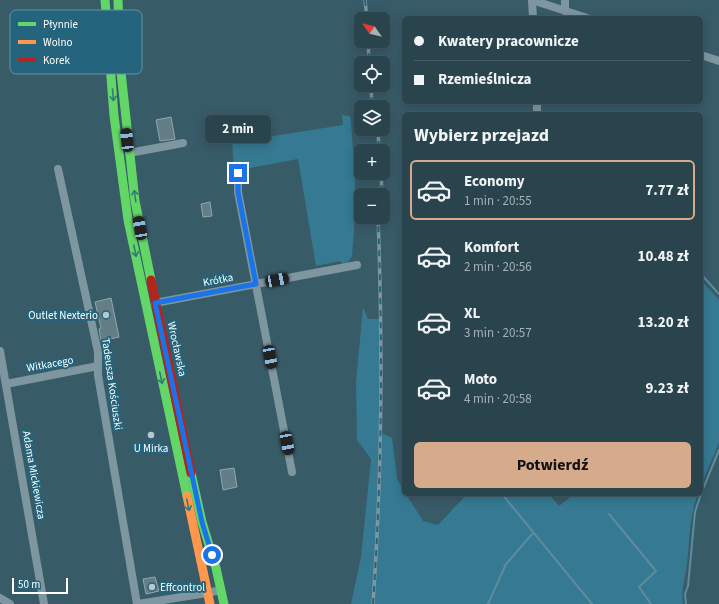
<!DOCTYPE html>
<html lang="pl">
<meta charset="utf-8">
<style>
:root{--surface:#2a444e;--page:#364e58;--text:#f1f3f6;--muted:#a5b0b6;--line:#465c66;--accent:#d6ab8b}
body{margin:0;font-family:"Source Sans 3",sans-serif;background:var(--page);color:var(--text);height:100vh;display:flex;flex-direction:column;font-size:15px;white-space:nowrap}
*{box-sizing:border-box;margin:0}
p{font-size:13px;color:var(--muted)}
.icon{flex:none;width:22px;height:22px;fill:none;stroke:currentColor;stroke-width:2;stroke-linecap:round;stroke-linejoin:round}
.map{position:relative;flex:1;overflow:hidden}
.details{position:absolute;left:402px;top:112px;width:301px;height:384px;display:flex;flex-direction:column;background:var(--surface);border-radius:6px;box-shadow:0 2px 10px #0003,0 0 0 1px var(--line)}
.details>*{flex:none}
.hud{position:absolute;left:402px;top:16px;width:301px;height:88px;border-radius:6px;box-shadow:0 2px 10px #0003,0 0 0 1px var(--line);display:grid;align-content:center;height:88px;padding:0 12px;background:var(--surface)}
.needle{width:26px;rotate:304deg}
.fabs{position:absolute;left:354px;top:12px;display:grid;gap:8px}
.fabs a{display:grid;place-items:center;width:36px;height:36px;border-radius:6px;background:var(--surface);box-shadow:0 2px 10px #0003,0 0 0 1px var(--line);font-size:20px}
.scale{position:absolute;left:12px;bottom:10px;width:56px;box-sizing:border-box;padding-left:4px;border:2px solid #fff;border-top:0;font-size:11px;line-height:14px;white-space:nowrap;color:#fff;-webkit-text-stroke:3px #24647c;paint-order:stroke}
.end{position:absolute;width:18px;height:18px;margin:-9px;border:5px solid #1a73e8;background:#fff;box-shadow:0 0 0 2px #fff}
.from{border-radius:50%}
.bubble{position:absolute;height:28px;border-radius:6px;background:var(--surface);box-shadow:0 2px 10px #0003,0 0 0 1px var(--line);font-size:13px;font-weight:700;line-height:28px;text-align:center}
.car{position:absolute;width:12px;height:24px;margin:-12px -6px;border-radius:5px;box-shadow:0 0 3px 1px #0007;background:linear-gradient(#222 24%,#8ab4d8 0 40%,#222 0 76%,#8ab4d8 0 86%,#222 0)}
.hud b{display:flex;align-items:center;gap:14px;height:38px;font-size:15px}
.hud b+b{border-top:1px solid var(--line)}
.hud i{width:10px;height:10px;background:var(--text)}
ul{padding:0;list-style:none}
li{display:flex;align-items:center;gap:12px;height:60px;margin:0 8px 6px;padding:0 4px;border:2px solid transparent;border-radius:6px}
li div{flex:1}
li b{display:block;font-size:15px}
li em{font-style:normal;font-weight:700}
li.on{border-color:var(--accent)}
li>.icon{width:36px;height:36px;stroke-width:1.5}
h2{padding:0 12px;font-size:18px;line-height:48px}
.action{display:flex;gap:8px;margin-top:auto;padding:8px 12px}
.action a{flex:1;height:46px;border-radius:6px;background:var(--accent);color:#111;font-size:16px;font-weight:700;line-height:46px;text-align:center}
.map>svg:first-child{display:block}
</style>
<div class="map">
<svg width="719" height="604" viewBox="0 0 719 604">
<rect width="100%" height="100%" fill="#385b68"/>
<!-- green -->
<g fill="#357992">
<polygon points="342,115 350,116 351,121 355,180 354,230 352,256 348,262 342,264 340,261 316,266 298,159 234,171 232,137 239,135 241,141 343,125"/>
<polygon points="701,280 719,300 719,443 701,485"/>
<path d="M363 307 368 319H380L379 432 392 438 397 479 404 491V494H406L423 521 438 525 467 494H549L559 506 574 494H698C689 516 690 541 687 564 685 578 681 591 683 604H351L361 557 371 459 357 440 356 382Z"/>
</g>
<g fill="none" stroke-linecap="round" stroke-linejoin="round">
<!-- stream -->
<g stroke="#5f8c9d" stroke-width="2">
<polyline points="701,274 719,294"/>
<polyline points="502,494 592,604"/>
<polyline points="701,494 719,450"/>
<polyline points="609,514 656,571 639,587 651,604"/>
<polyline points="488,604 506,564 533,533"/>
<polyline points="686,604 685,594 688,586 695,512 701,494"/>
</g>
</g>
<!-- building -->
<g fill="#647e87" stroke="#90a6ae">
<polygon points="171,117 175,139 160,141 156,120"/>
<polygon points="210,202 212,216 203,217 201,204"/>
<polygon points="111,298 119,337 101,341 99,329 101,328 95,302"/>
<polygon points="234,468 237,487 223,490 220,470"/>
<polygon points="155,577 159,591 146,594 143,579"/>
</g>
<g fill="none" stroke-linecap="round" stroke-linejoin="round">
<!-- street -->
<g stroke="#7d969f" stroke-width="8">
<polyline points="532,0 587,18"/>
<polyline points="532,0 533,18"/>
<polyline points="565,0 565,11"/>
<polyline points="701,55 719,61"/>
<polyline points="537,102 537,114"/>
<polyline points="129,153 183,143"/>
<polyline points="58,169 98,352 98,375 137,604"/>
<polyline points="238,173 238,192 292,472"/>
<polyline points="155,303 357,265"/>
<polyline points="0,351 44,604"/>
<polyline points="6,384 98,366"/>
<polyline points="0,598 10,604"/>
<polyline points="138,604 207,593 221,590"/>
</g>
<!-- fast -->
<g stroke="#63d668" stroke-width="9">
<polyline points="105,0 114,116 128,220 187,496"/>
<polyline points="118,0 121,72 135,201 151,280"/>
<polyline points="191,473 202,522 216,568 224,604"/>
</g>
<!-- slow -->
<polyline stroke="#ff974d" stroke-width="9" points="187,496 210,604"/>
<!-- jam -->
<polyline stroke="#b3261e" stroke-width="9" points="151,280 191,473"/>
<defs>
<g id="rail">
<polyline points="365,0 367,19"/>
<polyline points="368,41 369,63"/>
<polyline points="371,85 372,107"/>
<polyline points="378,129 379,151"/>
<polyline points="381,173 382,195"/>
<path d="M373 604C382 475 383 346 378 217"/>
</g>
</defs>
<!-- rail casing -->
<use href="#rail" stroke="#7f969f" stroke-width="3.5"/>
<!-- rail -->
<use href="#rail" stroke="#24647c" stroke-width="2" stroke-dasharray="6" stroke-linecap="butt"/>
</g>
<!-- one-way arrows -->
<defs><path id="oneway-shaft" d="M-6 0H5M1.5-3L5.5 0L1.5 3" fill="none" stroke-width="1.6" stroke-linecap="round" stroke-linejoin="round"/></defs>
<g stroke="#317b78">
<use href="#oneway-shaft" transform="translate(113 95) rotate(85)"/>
<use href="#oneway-shaft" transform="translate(135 196) rotate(-98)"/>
<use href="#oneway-shaft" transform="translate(135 251) rotate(79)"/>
<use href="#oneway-shaft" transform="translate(161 378) rotate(78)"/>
<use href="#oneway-shaft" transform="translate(188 505) rotate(78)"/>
</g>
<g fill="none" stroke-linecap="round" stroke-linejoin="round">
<!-- route -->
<polyline stroke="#1a73e8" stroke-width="5" points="212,555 202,522 155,303 256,284 238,192 238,173"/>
</g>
<!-- markers -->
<g fill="#b9c6ca" stroke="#24647c" stroke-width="1.5">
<circle cx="106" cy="315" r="4"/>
<circle cx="151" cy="435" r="4"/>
<circle cx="152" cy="587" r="4"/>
</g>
<g text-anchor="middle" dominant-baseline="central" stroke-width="4" stroke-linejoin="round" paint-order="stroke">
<!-- street labels -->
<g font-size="11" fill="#fff" stroke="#24647c">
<text transform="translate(218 280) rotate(-11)">Krótka</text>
<text transform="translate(177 349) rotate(78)">Wrocławska</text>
<text transform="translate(50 364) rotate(-10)">Witkacego</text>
<text transform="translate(112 384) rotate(82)">Tadeusza Kościuszki</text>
<text transform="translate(34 475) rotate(80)">Adama Mickiewicza</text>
</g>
<!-- poi labels -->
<g font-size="11" fill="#fff" stroke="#24647c" text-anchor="end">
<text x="98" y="315">Outlet Nexterio</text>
<text x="151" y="448" text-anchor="middle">U Mirka</text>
<text x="160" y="587" text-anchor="start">Effcontrol</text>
</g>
</g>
<!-- legend -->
<rect x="10" y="10" width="132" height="64" rx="6" fill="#24647c" stroke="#6692a3" stroke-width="1"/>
<rect x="18" y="22" width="18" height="4" fill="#63d668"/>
<rect x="18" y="40" width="18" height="4" fill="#ff974d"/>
<rect x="18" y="58" width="18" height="4" fill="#b3261e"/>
<g font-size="11" fill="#fff">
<text x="43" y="28">Płynnie</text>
<text x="43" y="46">Wolno</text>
<text x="43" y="64">Korek</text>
</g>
</svg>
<div class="fabs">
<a><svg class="needle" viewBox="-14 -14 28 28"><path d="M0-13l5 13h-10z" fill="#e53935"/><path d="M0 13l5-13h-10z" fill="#a5b0b6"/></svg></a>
<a><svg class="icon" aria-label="locate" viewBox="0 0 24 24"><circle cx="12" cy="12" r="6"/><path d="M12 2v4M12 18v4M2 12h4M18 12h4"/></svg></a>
<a><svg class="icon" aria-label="layers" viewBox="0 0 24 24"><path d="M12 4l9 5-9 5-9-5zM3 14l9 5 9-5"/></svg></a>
<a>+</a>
<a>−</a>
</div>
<div class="scale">50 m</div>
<i class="end from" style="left:212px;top:555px"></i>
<i class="end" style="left:238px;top:173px"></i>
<div class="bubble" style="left:205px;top:115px;width:66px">2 min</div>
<i class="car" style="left:127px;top:140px;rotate:354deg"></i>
<i class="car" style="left:140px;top:228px;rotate:350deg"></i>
<i class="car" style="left:277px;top:280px;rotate:79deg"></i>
<i class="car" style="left:270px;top:357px;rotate:169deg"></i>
<i class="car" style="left:287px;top:443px;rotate:169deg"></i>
<div class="hud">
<b><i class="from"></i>Kwatery pracownicze</b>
<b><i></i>Rzemieślnicza</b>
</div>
<section class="details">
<h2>Wybierz przejazd</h2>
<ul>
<li class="on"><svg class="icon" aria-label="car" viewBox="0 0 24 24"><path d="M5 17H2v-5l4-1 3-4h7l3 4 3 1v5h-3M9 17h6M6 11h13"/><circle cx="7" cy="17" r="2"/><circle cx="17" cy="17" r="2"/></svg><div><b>Economy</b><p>1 min · 20:55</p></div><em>7.77 zł</em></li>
<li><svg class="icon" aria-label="car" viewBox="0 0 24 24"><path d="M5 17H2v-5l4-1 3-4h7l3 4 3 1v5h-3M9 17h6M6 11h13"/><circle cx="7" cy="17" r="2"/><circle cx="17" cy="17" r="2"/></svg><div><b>Komfort</b><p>2 min · 20:56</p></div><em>10.48 zł</em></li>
<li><svg class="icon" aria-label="car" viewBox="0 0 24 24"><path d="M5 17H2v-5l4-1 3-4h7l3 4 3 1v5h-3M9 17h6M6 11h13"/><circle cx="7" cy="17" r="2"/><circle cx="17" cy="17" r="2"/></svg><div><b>XL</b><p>3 min · 20:57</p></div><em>13.20 zł</em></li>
<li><svg class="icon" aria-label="car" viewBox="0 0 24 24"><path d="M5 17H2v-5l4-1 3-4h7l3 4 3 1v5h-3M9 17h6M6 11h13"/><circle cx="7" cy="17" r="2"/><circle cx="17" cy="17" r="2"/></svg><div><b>Moto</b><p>4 min · 20:58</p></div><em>9.23 zł</em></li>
</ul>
<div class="action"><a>Potwierdź</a></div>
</section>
</div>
